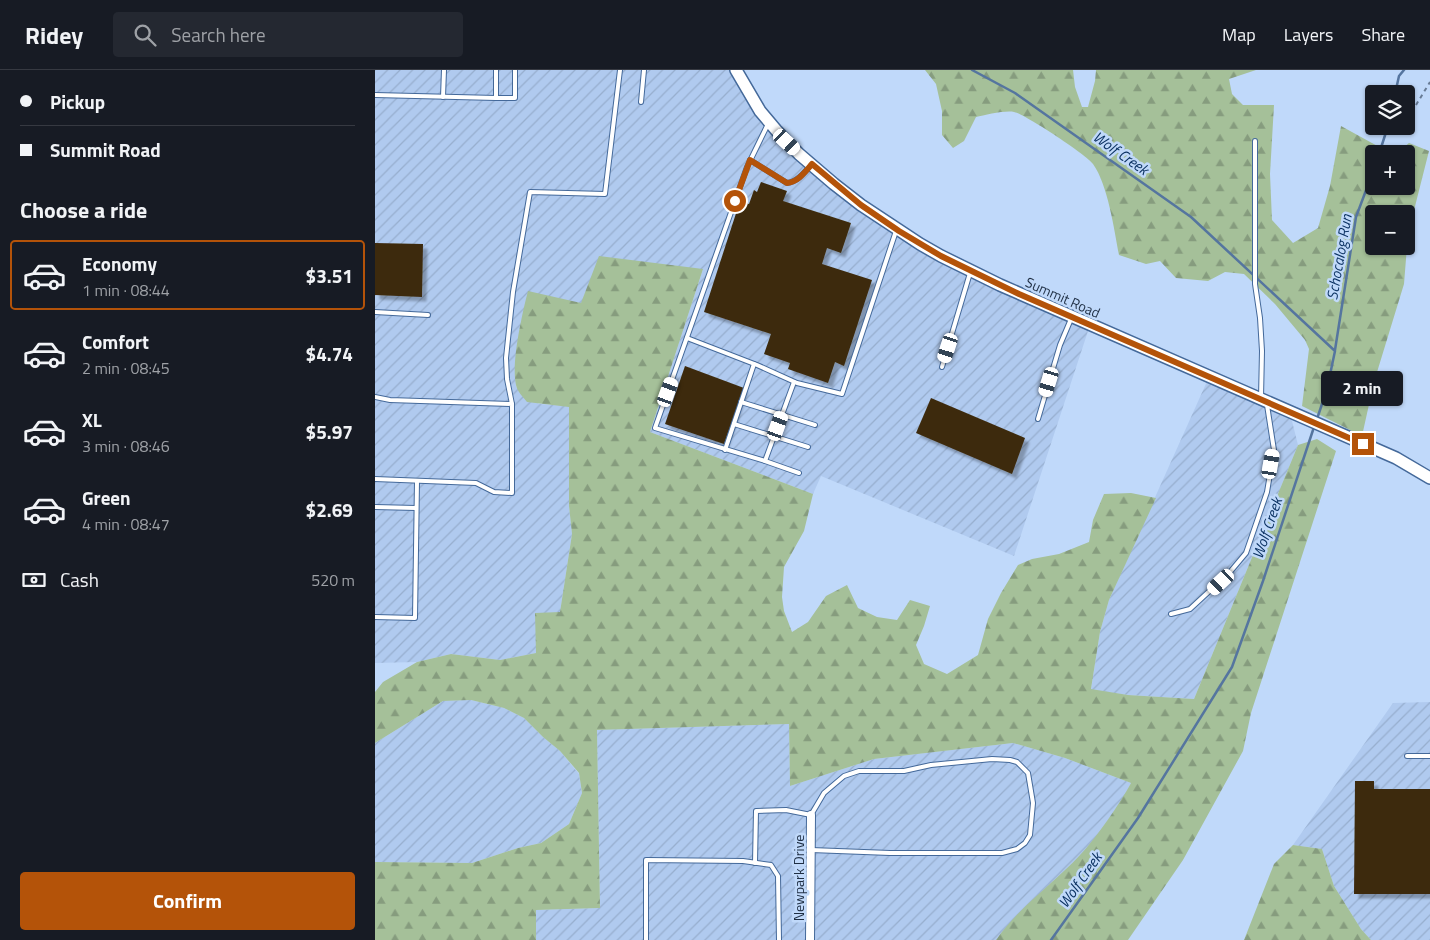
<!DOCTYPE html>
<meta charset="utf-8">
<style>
:root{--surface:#171b24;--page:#242831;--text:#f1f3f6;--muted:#9ea1a6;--line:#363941;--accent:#b45309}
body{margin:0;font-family:"Titillium Web",sans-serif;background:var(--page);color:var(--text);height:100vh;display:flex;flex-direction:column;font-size:19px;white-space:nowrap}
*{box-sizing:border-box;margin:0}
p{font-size:16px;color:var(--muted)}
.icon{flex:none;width:28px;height:28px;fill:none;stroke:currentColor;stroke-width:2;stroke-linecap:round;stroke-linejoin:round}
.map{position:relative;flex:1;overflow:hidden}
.sheet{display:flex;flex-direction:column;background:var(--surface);width:375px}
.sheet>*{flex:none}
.top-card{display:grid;align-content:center;height:110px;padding:0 20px;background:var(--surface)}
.controls{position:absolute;left:990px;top:15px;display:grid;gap:10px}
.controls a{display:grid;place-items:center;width:50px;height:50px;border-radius:5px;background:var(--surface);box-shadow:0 1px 4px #0004;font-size:25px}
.end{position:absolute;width:22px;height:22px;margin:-11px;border:6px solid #b45309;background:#fff;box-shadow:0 0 0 2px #fff}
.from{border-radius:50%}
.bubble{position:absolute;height:35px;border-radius:5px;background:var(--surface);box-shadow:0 1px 4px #0004;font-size:16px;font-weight:700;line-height:35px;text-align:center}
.car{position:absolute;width:15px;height:30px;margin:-15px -8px;border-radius:6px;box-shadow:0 0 4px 1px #0007;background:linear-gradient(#fff 24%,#345 0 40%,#fff 0 76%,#345 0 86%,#fff 0)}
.top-card b{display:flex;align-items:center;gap:18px;height:48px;font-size:19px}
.top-card b+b{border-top:1px solid var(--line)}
.top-card i{width:12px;height:12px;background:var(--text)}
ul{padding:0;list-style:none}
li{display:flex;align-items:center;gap:15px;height:70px;margin:0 10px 8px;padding:0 10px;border:2px solid transparent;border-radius:5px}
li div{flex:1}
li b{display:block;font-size:19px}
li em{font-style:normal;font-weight:700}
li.on{border-color:var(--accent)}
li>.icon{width:45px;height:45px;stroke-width:1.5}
h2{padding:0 20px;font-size:22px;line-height:60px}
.pay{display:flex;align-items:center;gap:12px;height:55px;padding:0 20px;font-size:19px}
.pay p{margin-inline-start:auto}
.cta{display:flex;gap:10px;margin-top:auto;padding:10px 20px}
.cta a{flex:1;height:58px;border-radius:5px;background:var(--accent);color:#fff;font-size:20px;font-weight:700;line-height:58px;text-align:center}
header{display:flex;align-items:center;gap:30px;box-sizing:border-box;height:70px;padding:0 25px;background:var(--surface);border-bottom:1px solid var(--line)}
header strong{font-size:24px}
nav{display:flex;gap:28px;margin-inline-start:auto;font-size:18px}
.search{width:350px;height:45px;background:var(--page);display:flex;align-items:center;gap:12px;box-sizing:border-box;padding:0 18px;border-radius:5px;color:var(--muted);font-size:19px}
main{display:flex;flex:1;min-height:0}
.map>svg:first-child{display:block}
</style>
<header>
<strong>Ridey</strong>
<div class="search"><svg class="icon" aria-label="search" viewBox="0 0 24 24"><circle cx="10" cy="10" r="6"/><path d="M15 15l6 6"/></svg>Search here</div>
<nav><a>Map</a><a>Layers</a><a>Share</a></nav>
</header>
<main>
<section class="sheet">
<div class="top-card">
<b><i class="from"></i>Pickup</b>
<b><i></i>Summit Road</b>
</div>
<h2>Choose a ride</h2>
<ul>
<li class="on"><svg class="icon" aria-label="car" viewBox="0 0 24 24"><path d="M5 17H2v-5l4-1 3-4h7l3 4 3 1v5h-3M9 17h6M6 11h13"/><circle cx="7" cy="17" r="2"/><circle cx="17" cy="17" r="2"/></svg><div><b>Economy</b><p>1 min · 08:44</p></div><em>$3.51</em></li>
<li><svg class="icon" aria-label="car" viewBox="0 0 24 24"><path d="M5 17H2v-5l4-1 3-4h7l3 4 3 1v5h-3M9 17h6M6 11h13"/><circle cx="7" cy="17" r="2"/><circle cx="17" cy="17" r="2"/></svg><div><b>Comfort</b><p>2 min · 08:45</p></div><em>$4.74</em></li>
<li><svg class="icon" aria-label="car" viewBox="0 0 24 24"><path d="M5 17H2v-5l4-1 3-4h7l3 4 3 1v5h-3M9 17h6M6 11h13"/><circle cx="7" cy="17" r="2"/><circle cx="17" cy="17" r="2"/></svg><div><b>XL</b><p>3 min · 08:46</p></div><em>$5.97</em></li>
<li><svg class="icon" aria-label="car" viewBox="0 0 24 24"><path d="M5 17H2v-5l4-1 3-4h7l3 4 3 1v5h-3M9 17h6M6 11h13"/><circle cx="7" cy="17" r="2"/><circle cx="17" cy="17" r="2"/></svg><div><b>Green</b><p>4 min · 08:47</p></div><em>$2.69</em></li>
</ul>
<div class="pay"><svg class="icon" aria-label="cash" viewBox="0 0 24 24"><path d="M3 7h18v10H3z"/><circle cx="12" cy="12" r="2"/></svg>Cash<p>520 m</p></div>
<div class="cta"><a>Confirm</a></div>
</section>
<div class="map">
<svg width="1055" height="870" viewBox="0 0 1055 870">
<defs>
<pattern id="industrial-furrows" width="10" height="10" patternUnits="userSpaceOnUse" patternTransform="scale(1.25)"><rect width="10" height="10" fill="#b0caef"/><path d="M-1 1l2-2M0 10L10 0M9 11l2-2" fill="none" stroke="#97aece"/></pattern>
<pattern id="forest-firs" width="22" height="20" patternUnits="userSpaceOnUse" patternTransform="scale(1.25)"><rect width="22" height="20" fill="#a5c099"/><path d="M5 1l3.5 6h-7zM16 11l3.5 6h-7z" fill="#869c7e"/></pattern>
<filter id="shadow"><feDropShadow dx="4.5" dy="4.5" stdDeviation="1" flood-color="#0004"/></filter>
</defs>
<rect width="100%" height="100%" fill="#c0d9fa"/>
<!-- industrial -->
<g fill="url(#industrial-furrows)">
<polygon points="0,0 361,0 401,60 524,161 715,255 639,486 446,406 438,424 275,362 328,199 146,250 140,298 141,317 164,334 194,336 194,436 197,464 185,542 161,583 125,590 76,584 42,592 0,593"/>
<polygon points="834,307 915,343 923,375 819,629 753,625 716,620 725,562 734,530"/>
<polygon points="96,630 129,638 149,648 168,667 185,681 204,704 207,723 194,754 166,773 143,778 97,793 0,792 0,673 68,631"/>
<polygon points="1055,632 1055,870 996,870 986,859 959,816 947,779 918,775 1018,633"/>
<polygon points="414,654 415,716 499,689 638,673 690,688 756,713 676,870 161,870 161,840 225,838 222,660"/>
</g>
<!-- forest -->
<g fill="url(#forest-firs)" fill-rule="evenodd">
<path d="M550 0H698L700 17 707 37H713L720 11 721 0H881L854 9 857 24 868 35H899L895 104 897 150 918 173 943 158 955 116 966 56 1017 84H999V116H1031V84H1021L1034 73 1054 81 1033 164 1029 214 999 312 987 366 927 336 934 279 930 270 900 234 869 204 850 202 833 211 801 208 785 191 771 194 744 185C739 159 733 115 718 94 712 85 648 43 639 42 631 40 610 45 601 47L589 71 578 78 567 65V41L561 14ZM999 144H1031V176H999Z"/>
<path d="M224 186 328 199 275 362 438 424 429 461 409 497 407 527 409 541 417 562 433 552 451 526 472 515 483 538 502 547 522 550 535 530 555 536 549 556 541 575 549 594 572 604 603 585 613 549 626 523 643 495 657 489 684 484 714 472 718 450 729 424 756 423 781 428 734 530 725 562 716 619 753 625 819 629 923 375 942 369 961 381 876 643 868 681 808 790 753 870H621C644 837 678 814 705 785 722 767 744 735 756 713L690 688 638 673 499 689 415 716 414 654 222 660 225 838 161 840V870H0V792L97 793 143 778 166 773 194 754 207 723 204 703 185 681 168 667 149 648 129 638 96 630 68 631 0 673V622L8 612 42 592 76 584 125 590 161 583 160 543 185 542 197 464 194 436V337L152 332C148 327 142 321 141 315 136 293 147 244 153 221L206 233Z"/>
<polygon points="918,775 947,779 959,816 986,859 996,870 869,870 899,794"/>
</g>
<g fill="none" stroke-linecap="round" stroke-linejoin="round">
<!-- stream -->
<g stroke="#55759f" stroke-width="2.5">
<polyline points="597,0 640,23 816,147 960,281 952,319 942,349"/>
<polyline points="1020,24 1024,6 1029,0"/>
<polyline points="1004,84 1013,56"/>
<polyline points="960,280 981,147 999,99"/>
<polyline points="676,870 763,748 857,597 888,511 939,357"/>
</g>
</g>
<!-- building -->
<g fill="#3d2a0b" filter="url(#shadow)">
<polygon points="386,112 412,121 408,131 476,153 466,183 452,178 447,194 497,210 469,296 460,292 453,313 413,299 415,293 389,284 396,264 329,242 365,131 374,134 379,120 382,122"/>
<polygon points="0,173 48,174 47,227 0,225"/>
<polygon points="310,296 369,318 349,374 290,354"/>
<polygon points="556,328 650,368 637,404 541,363"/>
<polygon points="980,711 999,711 999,719 1055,719 1055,824 979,824"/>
</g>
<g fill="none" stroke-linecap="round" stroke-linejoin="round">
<defs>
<g id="lane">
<polyline points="0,25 121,28 121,0"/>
<polyline points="68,27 69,0"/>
<polyline points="121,28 140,28 140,0"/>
<polyline points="266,32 269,0"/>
<polyline points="393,54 372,97 280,358 390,391 424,403"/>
<polyline points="880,71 880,214 885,248 887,281 886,328"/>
<path d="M375 90 412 113C422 112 429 103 435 96"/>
<polyline points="0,242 53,245"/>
<polyline points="312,268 382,295 422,313 467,324 521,161"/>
<polyline points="567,297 595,203"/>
<polyline points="0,327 15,330 137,334 137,423 119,422 101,413 0,409"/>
<polyline points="366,332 440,355"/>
<polyline points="137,334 132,309 131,288 138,222 155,122 230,124 245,0"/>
<polyline points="663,349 685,275 696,249"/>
<polyline points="359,354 433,377"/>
<polyline points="350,380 379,294"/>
<polyline points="390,391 419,312"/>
<polyline points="0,437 41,438"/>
<polyline points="796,544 815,539 855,502 871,483 892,422 899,380 892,335"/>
<polyline points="0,547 40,548 42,411"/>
<polyline points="1032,686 1055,686"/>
<polyline points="380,793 381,741 411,740 436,745 449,723 469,706 484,701 529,701 556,695 617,689 635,690 642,692 653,703 658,733 655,765 650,773 642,779 627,783 515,783 436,780"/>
<polyline points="271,870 271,790 368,791 396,795 403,806 404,870"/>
</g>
<polyline id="street" points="435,870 436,745"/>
<polyline id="secondary" points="361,0 385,41 401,60 424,84 459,114 486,135 545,174 566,186 625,215 1021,388 1055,408"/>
</defs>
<!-- lane casing -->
<use href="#lane" stroke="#44699a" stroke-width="6"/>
<!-- street casing -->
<use href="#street" stroke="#44699a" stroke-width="10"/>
<!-- secondary casing -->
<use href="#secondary" stroke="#44699a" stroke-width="14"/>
<!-- path -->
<polyline stroke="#677b95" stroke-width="2" stroke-dasharray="4 4" stroke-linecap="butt" points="1041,35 1055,12"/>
<!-- lane -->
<use href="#lane" stroke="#fff" stroke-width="4"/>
<!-- street -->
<use href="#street" stroke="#fff" stroke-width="8"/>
<!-- secondary -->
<use href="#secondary" stroke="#fff" stroke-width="11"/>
</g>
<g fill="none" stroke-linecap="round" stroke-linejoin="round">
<!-- route -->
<path stroke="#b45309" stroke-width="6" d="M360 131 375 90 412 113C423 112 430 102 437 94L486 135 524 161 566 186 644 224 988 374"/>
</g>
<g text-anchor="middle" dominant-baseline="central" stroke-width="5" stroke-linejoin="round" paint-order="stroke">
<!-- street labels -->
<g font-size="14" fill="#1e2e43" stroke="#c0d9fa">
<text transform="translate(688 227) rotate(24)">Summit Road</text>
<text transform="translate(423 808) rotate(-90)">Newpark Drive</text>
</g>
<!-- water labels -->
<g font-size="15" font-style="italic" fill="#0b3262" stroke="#c0d9fa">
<text transform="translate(746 83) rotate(35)">Wolf Creek</text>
<text transform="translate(964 187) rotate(-80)">Schocalog Run</text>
<text transform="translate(892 458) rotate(-71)">Wolf Creek</text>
<text transform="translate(705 810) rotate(-55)">Wolf Creek</text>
</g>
</g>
</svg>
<div class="controls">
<a><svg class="icon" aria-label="layers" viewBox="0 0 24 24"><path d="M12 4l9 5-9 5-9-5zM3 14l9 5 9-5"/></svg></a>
<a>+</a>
<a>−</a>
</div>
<i class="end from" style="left:360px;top:131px"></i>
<i class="end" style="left:988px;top:374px"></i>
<div class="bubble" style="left:946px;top:301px;width:82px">2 min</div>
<i class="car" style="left:412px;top:72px;rotate:133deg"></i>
<i class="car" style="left:573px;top:278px;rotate:198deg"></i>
<i class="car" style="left:674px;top:312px;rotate:197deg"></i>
<i class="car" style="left:293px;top:322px;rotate:20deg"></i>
<i class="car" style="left:403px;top:356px;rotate:20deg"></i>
<i class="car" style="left:896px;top:394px;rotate:10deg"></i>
<i class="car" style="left:846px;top:512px;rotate:227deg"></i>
</div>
</main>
